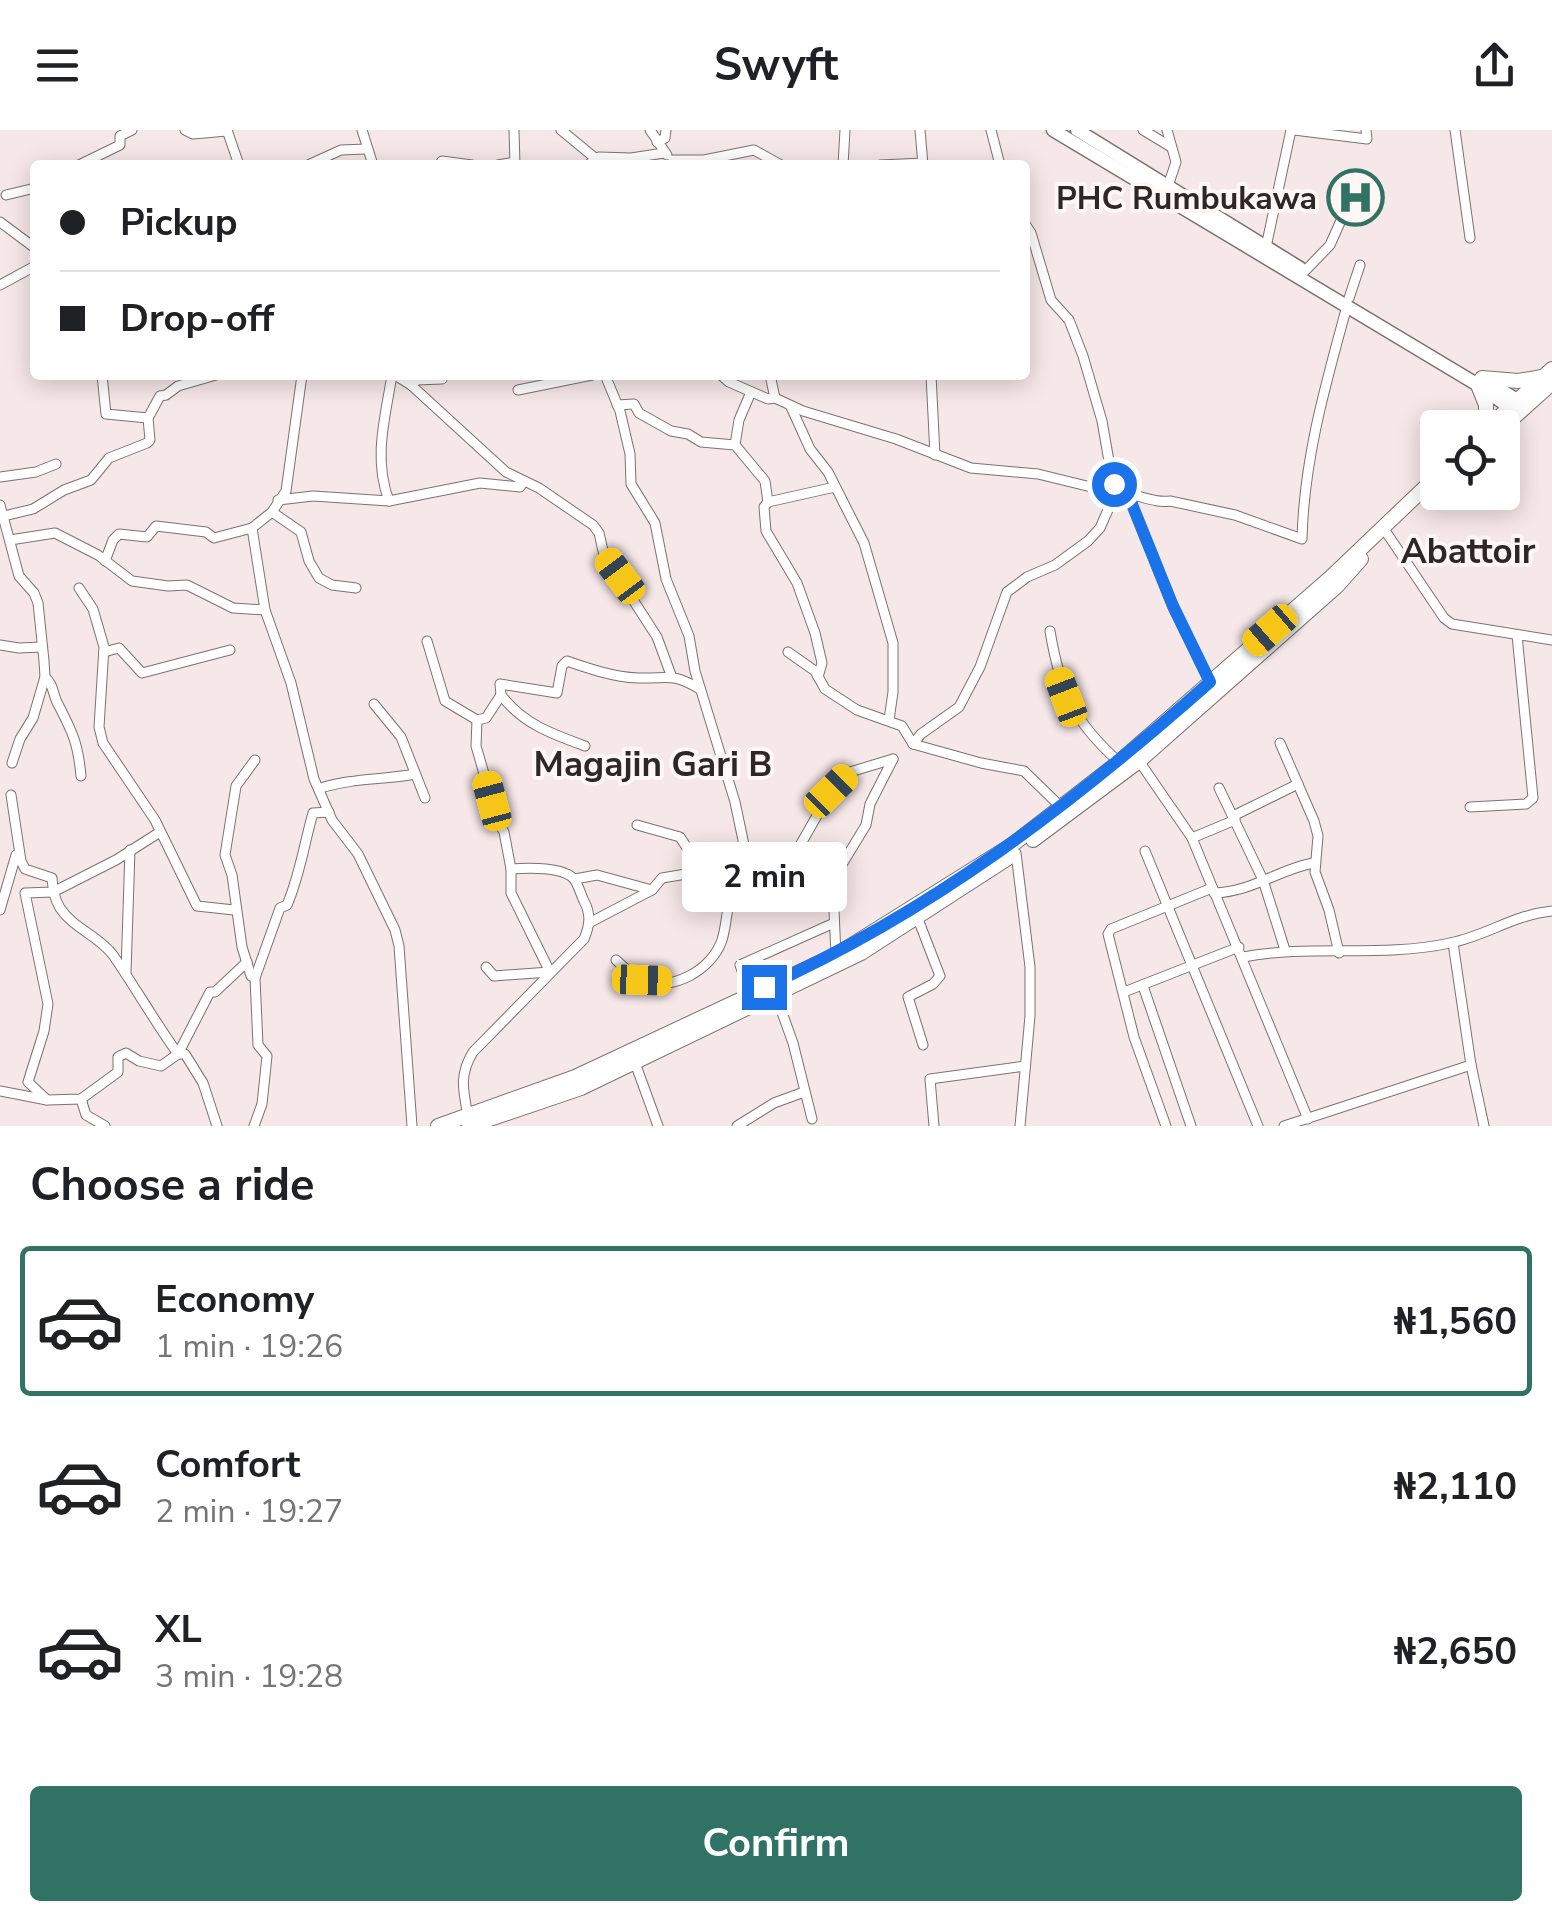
<!DOCTYPE html>
<meta charset="utf-8">
<style>
:root{--surface:#fff;--page:#f6f6f6;--text:#202124;--muted:#757577;--line:#e0e0e0;--accent:#307263}
body{margin:0;font-family:"Nunito Sans",sans-serif;background:var(--page);color:var(--text);height:100vh;display:flex;flex-direction:column;font-size:38px;white-space:nowrap}
*{box-sizing:border-box;margin:0}
p{font-size:32px;color:var(--muted)}
.icon{flex:none;width:55px;height:55px;fill:none;stroke:currentColor;stroke-width:2;stroke-linecap:round;stroke-linejoin:round}
.map{position:relative;height:996px;overflow:hidden}
.panel{display:flex;flex-direction:column;background:var(--surface);flex:1}
.panel>*{flex:none}
.hud{position:absolute;left:30px;top:30px;width:1000px;height:220px;border-radius:10px;box-shadow:0 5px 25px #0003;display:grid;align-content:center;height:220px;padding:0 30px;background:var(--surface)}
.tools{position:absolute;left:1420px;top:280px;display:grid;gap:20px}
.tools a{display:grid;place-items:center;width:100px;height:100px;border-radius:10px;background:var(--surface);box-shadow:0 5px 25px #0003;font-size:50px}
.end{position:absolute;width:45px;height:45px;margin:-22px;border:12px solid #1a73e8;background:#fff;box-shadow:0 0 0 5px #fff}
.from{border-radius:50%}
.bubble{position:absolute;height:70px;border-radius:10px;background:var(--surface);box-shadow:0 5px 25px #0003;font-size:32px;font-weight:700;line-height:70px;text-align:center}
.car{position:absolute;width:30px;height:60px;margin:-30px -15px;border-radius:12px;box-shadow:0 0 8px 2px #0007;background:linear-gradient(#f5c518 24%,#345 0 40%,#f5c518 0 76%,#345 0 86%,#f5c518 0)}
.hud b{display:flex;align-items:center;gap:35px;height:95px;font-size:38px}
.hud b+b{border-top:2px solid var(--line)}
.hud i{width:25px;height:25px;background:var(--text)}
ul{padding:0;list-style:none}
li{display:flex;align-items:center;gap:30px;height:150px;margin:0 20px 15px;padding:0 10px;border:5px solid transparent;border-radius:10px}
li div{flex:1}
li b{display:block;font-size:38px}
li em{font-style:normal;font-weight:700}
li.selected{border-color:var(--accent)}
li>.icon{width:90px;height:90px;stroke-width:1.5}
h2{padding:0 30px;font-size:45px;line-height:120px}
.cta{display:flex;gap:20px;margin-top:auto;padding:20px 30px}
.cta a{flex:1;height:115px;border-radius:10px;background:var(--accent);color:#fff;font-size:40px;font-weight:700;line-height:115px;text-align:center}
header{display:flex;justify-content:space-between;align-items:center;height:130px;padding:0 30px;background:var(--surface);font-size:45px;font-weight:700}
.map>svg:first-child{display:block}
</style>
<header><svg class="icon" aria-label="menu" viewBox="0 0 24 24"><path d="M4 6h16M4 12h16M4 18h16"/></svg>Swyft<svg class="icon" aria-label="share" viewBox="0 0 24 24"><path d="M12 15V3M7 8l5-5 5 5M5 13v7h14v-7"/></svg></header>
<div class="map">
<svg width="1552" height="996" viewBox="0 0 1552 996">
<rect width="100%" height="100%" fill="#f6e7e8"/>
<g fill="none" stroke-linecap="round" stroke-linejoin="round">
<defs>
<g id="minor">
<polyline points="185,0 193,4 227,1"/>
<polyline points="227,0 239,35"/>
<polyline points="362,0 373,35"/>
<polyline points="514,0 515,35"/>
<polyline points="561,0 595,28"/>
<polyline points="650,0 667,25"/>
<polyline points="920,0 923,35"/>
<polyline points="991,0 1000,35"/>
<polyline points="1143,0 1171,17"/>
<polyline points="1167,0 1176,32 1168,56"/>
<polyline points="1294,0 1367,9 1366,0"/>
<polyline points="1455,0 1470,108"/>
<polyline points="657,12 665,8 666,0"/>
<polyline points="673,30 704,30 754,20 781,35"/>
<polyline points="79,35 120,15 120,6 132,0"/>
<polyline points="308,35 341,20 366,19"/>
<polyline points="439,35 442,31 472,35"/>
<polyline points="498,35 515,32"/>
<polyline points="588,35 599,27 631,28 664,23"/>
<polyline points="843,35 845,0"/>
<polyline points="880,35 923,33"/>
<polyline points="6,65 35,58"/>
<polyline points="0,92 35,118"/>
<polyline points="1025,94 1031,103 1051,170 1069,190 1083,226 1102,291 1110,337 1111,347 1106,356"/>
<polyline points="1266,117 1291,0"/>
<polyline points="1305,141 1330,115 1346,79 1368,75"/>
<polyline points="0,155 35,136"/>
<polyline points="1349,168 1360,135"/>
<polyline points="102,245 106,284 148,288"/>
<polyline points="302,245 286,361 272,382 252,398 265,480 291,553 314,649 332,690 358,724 395,800 399,816 412,996"/>
<polyline points="395,245 411,255 506,342 539,358 593,395 599,403 604,425 657,507 671,545"/>
<polyline points="605,245 620,281 630,324 631,354 655,393 666,449 689,506 695,541 735,672 748,734"/>
<polyline points="721,245 729,252 768,269 775,268 803,281 896,309 971,338 1038,344 1091,357 1114,354"/>
<polyline points="770,245 775,268"/>
<polyline points="931,245 935,325"/>
<polyline points="411,255 417,250 442,249 442,245"/>
<polyline points="518,260 592,245"/>
<polyline points="617,275 634,274 639,283 671,301 688,304 701,312 735,315 765,351 768,372"/>
<polyline points="791,277 810,319 828,342 864,413 893,513 893,562 889,590"/>
<polyline points="735,315 739,290 751,262"/>
<polyline points="0,347 36,342 56,334"/>
<polyline points="1127,362 1173,477 1210,552"/>
<polyline points="278,370 313,366 389,371 480,353 520,357 524,351"/>
<path d="M389 371C373 328 385 289 392 245"/>
<polyline points="0,375 19,446 34,463 38,473 44,531 45,547 33,588 20,609 12,633"/>
<polyline points="272,382 301,402 309,431 319,448 332,455 356,458"/>
<polyline points="4,386 33,379 64,360 91,350 109,328 147,313 150,310 148,288 160,266 166,265 178,256 216,245"/>
<polyline points="1386,402 1444,488 1452,494 1552,510"/>
<polyline points="10,410 55,403 98,425 132,451 168,456 187,455 233,478 265,480"/>
<polyline points="105,431 113,410 119,404 147,407 156,396 206,402 214,408 252,398"/>
<polyline points="79,458 93,479 104,517 99,597 103,613 155,690 197,776 234,780"/>
<path d="M1050 501C1060 561 1073 591 1119 632"/>
<polyline points="427,511 445,571 477,590 476,616 498,692 504,702 511,739 511,763 550,842"/>
<polyline points="0,515 19,518 42,517"/>
<polyline points="104,522 119,518 142,543 230,520"/>
<polyline points="788,522 815,541 825,559 857,580 902,596 913,614 981,633 1024,641 1061,677"/>
<path d="M45 547C55 556 52 565 59 576 73 603 78 614 81 646"/>
<polyline points="818,547 822,533 815,503 797,453 766,401 764,377 768,372 835,357"/>
<path d="M501 565 500 554 557 563 562 536 567 531C590 539 613 547 638 548 670 549 670 542 700 559"/>
<polyline points="374,574 401,607 425,668"/>
<path d="M477 590 486 588 501 565C523 594 552 604 585 616"/>
<polyline points="1280,613 1314,691 1318,706 1315,742 1329,780 1339,823"/>
<path d="M913 614 921 604 959 577 980 537 1007 462 1027 447 1055 435 1088 411 1100 398 1115 364C1135 361 1151 374 1170 371L1235 385 1302 409C1304 328 1326 253 1347 176"/>
<polyline points="1139,631 1192,708 1308,989"/>
<path d="M321 658C352 648 383 650 415 644"/>
<polyline points="1219,658 1263,750 1285,820"/>
<path d="M11 665 21 731 25 739 52 748C53 759 54 768 60 778 73 798 99 806 113 825 135 857 155 892 178 924H185L203 953 217 996"/>
<polyline points="1470,677 1526,674 1533,668 1517,505"/>
<polyline points="637,695 680,707 689,721 732,740 750,734"/>
<polyline points="1192,708 1235,690 1235,685 1298,654"/>
<polyline points="1145,721 1258,996"/>
<polyline points="1016,723 1030,837 1030,886 1020,996"/>
<polyline points="575,749 597,745 652,760"/>
<path d="M1214 763C1252 762 1277 740 1313 733"/>
<polyline points="0,780 16,725"/>
<polyline points="918,789 940,846 933,854 908,867 923,915"/>
<polyline points="589,793 652,760 662,748 710,740"/>
<polyline points="1453,813 1471,935 1484,996"/>
<polyline points="836,825 833,758 838,741 866,695 870,674 893,629"/>
<path d="M1243 827C1311 814 1382 828 1450 813 1486 806 1513 785 1552 781"/>
<path d="M616 830C623 836 632 846 640 850 671 863 712 840 722 810 728 791 726 767 738 750 751 733 774 731 794 726L831 661 850 642 893 629"/>
<polyline points="486,837 494,846 550,842"/>
<polyline points="126,842 130,720"/>
<path d="M255 848 280 778 287 775C300 745 304 714 313 683L329 682"/>
<polyline points="1143,856 1191,996"/>
<polyline points="1124,862 1239,817"/>
<polyline points="775,863 793,913 812,989"/>
<polyline points="750,864 740,835 834,793"/>
<polyline points="634,930 658,996"/>
<polyline points="0,961 47,970 81,969 118,942 118,927 126,923 139,931 161,936 178,924 210,862 215,862 247,832"/>
<polyline points="81,969 86,985 105,996"/>
<polyline points="47,970 28,952 44,901 48,874 25,763 53,762 116,730 160,702"/>
<path d="M468 986C463 960 459 945 473 922L584 809C590 795 591 784 584 771 581 765 578 754 574 749 562 736 526 738 511 739"/>
<polyline points="254,996 262,974 267,926 258,915 255,848 251,846 242,817 232,745 225,725 236,656 255,630"/>
<polyline points="737,996 774,973 804,962"/>
<polyline points="934,996 930,949 1025,936"/>
<polyline points="1166,996 1134,907 1108,804 1111,799 1212,758"/>
<polyline points="1284,996 1471,935"/>
</g>
<g id="secondary">
<polyline points="1053,0 1478,255 1516,282"/>
<polyline points="1077,0 1300,138"/>
<polyline points="1484,250 1522,273"/>
</g>
<g id="primary">
<polyline points="1482,248 1518,251 1542,247"/>
<polyline points="1478,255 1486,275 1486,298"/>
<polyline points="1487,298 1552,239"/>
<polyline points="1502,298 1552,253"/>
<polyline points="1033,710 1139,631 1337,456 1361,429"/>
<polyline points="438,996 575,947 836,825 1012,715 1119,632 1330,448 1438,345"/>
<polyline points="469,996 581,958 861,823 1011,726"/>
</g>
</defs>
<!-- minor casing -->
<use href="#minor" stroke="#7e7172" stroke-width="11"/>
<!-- secondary casing -->
<use href="#secondary" stroke="#7e7172" stroke-width="15"/>
<!-- primary casing -->
<use href="#primary" stroke="#7e7172" stroke-width="16"/>
<!-- minor -->
<use href="#minor" stroke="#fff" stroke-width="9"/>
<!-- secondary -->
<use href="#secondary" stroke="#fff" stroke-width="12"/>
<!-- primary -->
<use href="#primary" stroke="#fff" stroke-width="14"/>
</g>
<g fill="none" stroke-linecap="round" stroke-linejoin="round">
<!-- route -->
<path stroke="#1a73e8" stroke-width="12" d="M764 857C932 782 1073 673 1210 552L1173 476 1127 362 1114 354"/>
</g>
<!-- icons -->
<defs>
<symbol id="hospital-ring" viewBox="-11 -11 22 22"><circle r="9.5" fill="#fff6f6" stroke="#307263" stroke-width="1.5"/><path d="M-5-5h3v3.5h4V-5h3V5h-3V1.5h-4V5h-3Z" fill="#307263"/></symbol>
</defs>
<g fill-rule="evenodd">
<use href="#hospital-ring" x="1324" y="36" width="63" height="63"/>
</g>
<g text-anchor="middle" dominant-baseline="central" stroke-width="8" stroke-linejoin="round" paint-order="stroke">
<!-- poi labels -->
<g font-size="32" font-weight="bold" fill="#2d2728" stroke="#fff6f6" text-anchor="end">
<text x="1317" y="68">PHC Rumbukawa</text>
</g>
<!-- neighbourhood labels -->
<g font-size="35" font-weight="bold" fill="#2d2728" stroke="#fff6f6">
<text x="1468" y="421">Abattoir</text>
<text x="653" y="634">Magajin Gari B</text>
</g>
</g>
</svg>
<div class="tools">
<a><svg class="icon" aria-label="locate" viewBox="0 0 24 24"><circle cx="12" cy="12" r="6"/><path d="M12 2v4M12 18v4M2 12h4M18 12h4"/></svg></a>
</div>
<i class="end from" style="left:1114px;top:354px"></i>
<i class="end" style="left:764px;top:857px"></i>
<div class="bubble" style="left:682px;top:712px;width:165px">2 min</div>
<i class="car" style="left:620px;top:446px;rotate:323deg"></i>
<i class="car" style="left:1270px;top:500px;rotate:229deg"></i>
<i class="car" style="left:1066px;top:567px;rotate:339deg"></i>
<i class="car" style="left:831px;top:661px;rotate:45deg"></i>
<i class="car" style="left:492px;top:671px;rotate:345deg"></i>
<i class="car" style="left:642px;top:850px;rotate:92deg"></i>
<div class="hud">
<b><i class="from"></i>Pickup</b>
<b><i></i>Drop-off</b>
</div>
</div>
<section class="panel">
<h2>Choose a ride</h2>
<ul>
<li class="selected"><svg class="icon" aria-label="car" viewBox="0 0 24 24"><path d="M5 17H2v-5l4-1 3-4h7l3 4 3 1v5h-3M9 17h6M6 11h13"/><circle cx="7" cy="17" r="2"/><circle cx="17" cy="17" r="2"/></svg><div><b>Economy</b><p>1 min · 19:26</p></div><em>₦1,560</em></li>
<li><svg class="icon" aria-label="car" viewBox="0 0 24 24"><path d="M5 17H2v-5l4-1 3-4h7l3 4 3 1v5h-3M9 17h6M6 11h13"/><circle cx="7" cy="17" r="2"/><circle cx="17" cy="17" r="2"/></svg><div><b>Comfort</b><p>2 min · 19:27</p></div><em>₦2,110</em></li>
<li><svg class="icon" aria-label="car" viewBox="0 0 24 24"><path d="M5 17H2v-5l4-1 3-4h7l3 4 3 1v5h-3M9 17h6M6 11h13"/><circle cx="7" cy="17" r="2"/><circle cx="17" cy="17" r="2"/></svg><div><b>XL</b><p>3 min · 19:28</p></div><em>₦2,650</em></li>
</ul>
<div class="cta"><a>Confirm</a></div>
</section>
